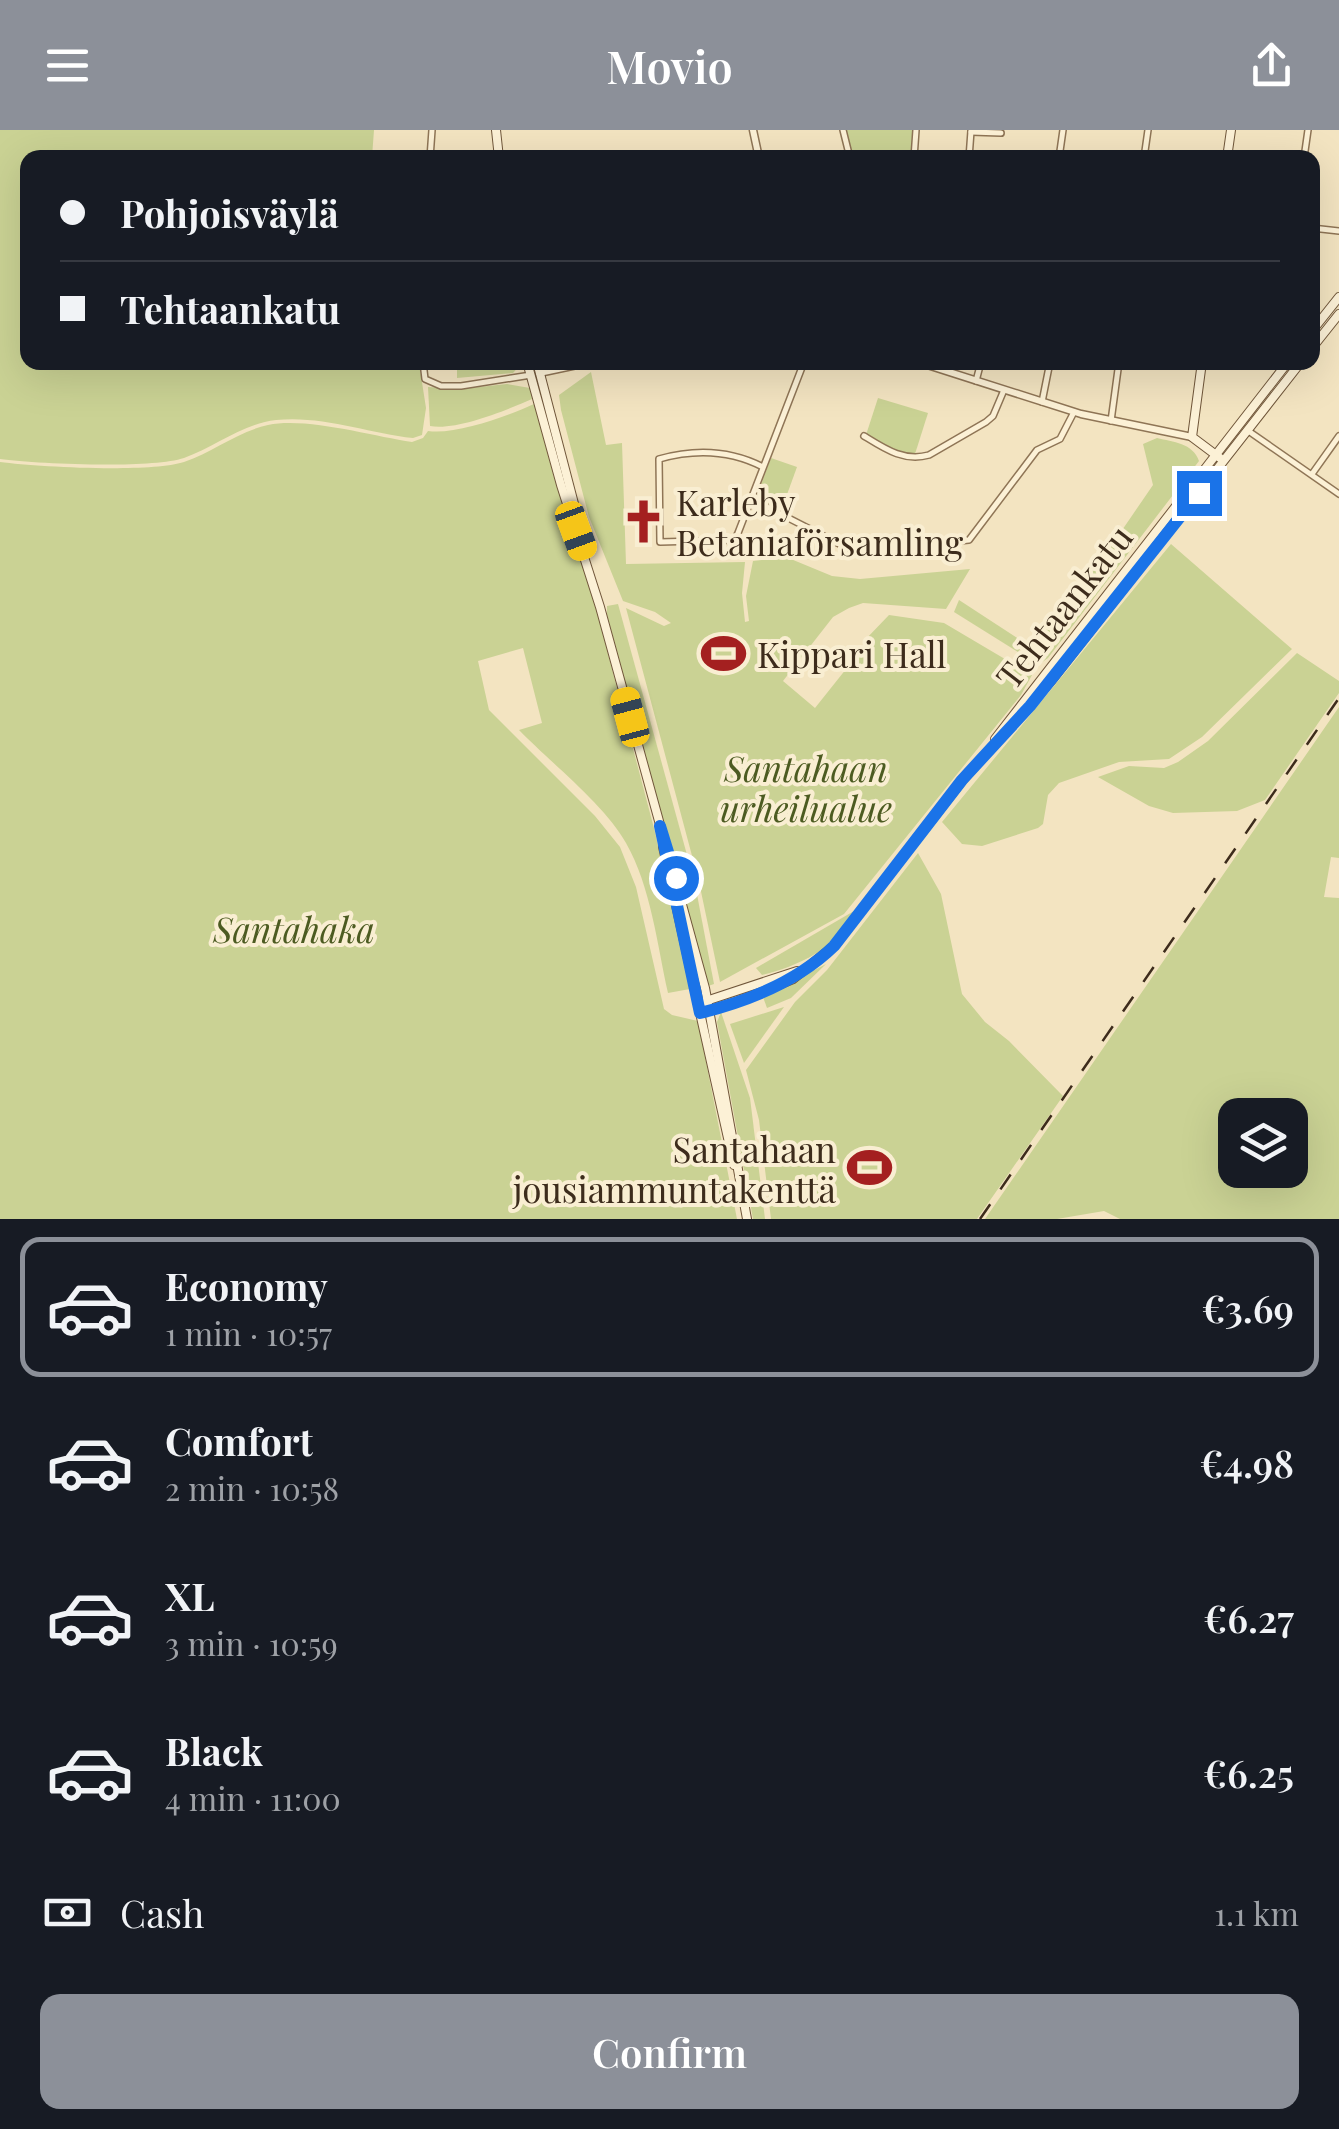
<!DOCTYPE html>
<meta charset="utf-8">
<style>
:root{--surface:#171b24;--page:#242831;--text:#f1f3f6;--muted:#9ea1a6;--line:#363941;--accent:#8c9099}
body{margin:0;font-family:"Playfair Display",serif;background:var(--page);color:var(--text);height:100vh;display:flex;flex-direction:column;font-size:38px;white-space:nowrap}
*{box-sizing:border-box;margin:0}
p{font-size:32px;color:var(--muted)}
.icon{flex:none;width:55px;height:55px;fill:none;stroke:currentColor;stroke-width:2;stroke-linecap:round;stroke-linejoin:round}
.map{position:relative;height:1089px;overflow:hidden}
.drawer{display:flex;flex-direction:column;background:var(--surface);flex:1}
.drawer>*{flex:none}
.guide{position:absolute;left:20px;top:20px;width:1300px;height:220px;border-radius:20px;box-shadow:0 10px 40px #0002;display:grid;align-content:center;height:220px;padding:0 40px;background:var(--surface)}
.fabs{position:absolute;left:1218px;top:968px;display:grid;gap:20px}
.fabs a{display:grid;place-items:center;width:90px;height:90px;border-radius:20px;background:var(--surface);box-shadow:0 10px 40px #0002;font-size:50px}
.end{position:absolute;width:45px;height:45px;margin:-22px;border:12px solid #1a73e8;background:#fff;box-shadow:0 0 0 5px #fff}
.from{border-radius:50%}
.car{position:absolute;width:30px;height:60px;margin:-30px -15px;border-radius:12px;box-shadow:0 0 8px 2px #0007;background:linear-gradient(#f5c518 24%,#345 0 40%,#f5c518 0 76%,#345 0 86%,#f5c518 0)}
.guide b{display:flex;align-items:center;gap:35px;height:95px;font-size:38px}
.guide b+b{border-top:2px solid var(--line)}
.guide i{width:25px;height:25px;background:var(--text)}
ul{padding:18px 0 0;list-style:none}
li{display:flex;align-items:center;gap:30px;height:140px;margin:0 20px 15px;padding:0 20px;border:5px solid transparent;border-radius:20px}
li div{flex:1}
li b{display:block;font-size:38px}
li em{font-style:normal;font-weight:600}
li.selected{border-color:var(--accent)}
li>.icon{width:90px;height:90px;stroke-width:1.5}
.pay{display:flex;align-items:center;gap:25px;height:110px;padding:0 40px;font-size:38px}
.pay p{margin-inline-start:auto}
.action{display:flex;gap:20px;margin-top:auto;padding:20px 40px}
.action a{flex:1;height:115px;border-radius:20px;background:var(--accent);color:#fff;font-size:40px;font-weight:600;line-height:115px;text-align:center}
header{display:flex;justify-content:space-between;align-items:center;height:130px;padding:0 40px;background:var(--accent);color:#fff;font-size:45px;font-weight:600}
.map>svg:first-child{display:block}
</style>
<header><svg class="icon" aria-label="menu" viewBox="0 0 24 24"><path d="M4 6h16M4 12h16M4 18h16"/></svg>Movio<svg class="icon" aria-label="share" viewBox="0 0 24 24"><path d="M12 15V3M7 8l5-5 5 5M5 13v7h14v-7"/></svg></header>
<div class="map">
<svg width="1339" height="1089" viewBox="0 0 1339 1089">
<rect width="100%" height="100%" fill="#f3e4c1"/>
<!-- green -->
<g fill="#cad294" fill-rule="evenodd">
<path d="M0 0H374L372 27 28 28V232L419 233 426 278 422 305 413 308C368 303 321 285 276 290 242 294 215 317 184 328 151 339 37 334 0 329Z"/>
<polygon points="846,0 913,0 911,27 852,27"/>
<polygon points="457,233 457,232 522,233 513,243 457,248"/>
<polygon points="591,242 606,315 622,313 626,434 745,432 742,463 745,492 749,491 746,466 753,431 786,427 832,446 860,449 970,439 946,479 863,473 849,478 833,487 783,551 815,578 866,514 864,511 889,485 944,493 1032,545 1021,565 844,784 720,852 699,752 626,478 664,496 671,493 655,482 623,471 589,387 561,280 559,265"/>
<path d="M507 254 530 258 532 269C507 280 456 301 430 296L428 257 461 259Z"/>
<polygon points="878,268 928,283 915,324 892,320 866,305"/>
<path d="M534 274 555 351 597 482 655 702 690 859 668 863C657 814 651 757 626 713 605 675 550 632 519 600L542 593 523 518 478 531 489 580 595 686 620 717 636 757 664 879 672 885 698 891 737 1089H0V332C38 337 149 343 184 332 213 322 237 302 268 295 307 287 371 306 412 312L423 308 428 301C456 305 508 286 534 274Z"/>
<path d="M1157 308C1173 312 1193 313 1199 331L1048 528 1038 535 1030 529 1027 522 1116 409 1153 355 1143 314Z"/>
<polygon points="771,328 797,337 781,381 756,368"/>
<polygon points="1171,414 1292,519 1202,607 1169,629 1119,632 1059,653 1048,665 1043,694 1038,698 982,716 962,714 942,692"/>
<polygon points="959,470 1025,513 1018,522 954,482"/>
<polygon points="618,474 695,754 714,854 708,856 607,485 607,476"/>
<polygon points="1297,523 1339,551 1339,563 1265,670 1237,681 1173,683 1149,676 1098,647 1129,636 1164,638 1178,632 1208,611"/>
<path d="M1339 577V728L1331 727 1324 767 1339 768V1089H1120L1104 1081 1057 1089H985ZM1290 985V1040H1235V985Z"/>
<polygon points="918,723 941,764 962,864 985,892 1009,911 1063,966 977,1089 771,1089 759,990 746,940 795,872 827,840"/>
<path d="M854 781C839 818 798 836 762 845L756 838Z"/>
<polygon points="826,834 791,868 767,878 763,867"/>
<polygon points="784,877 744,933 730,894"/>
<polygon points="721,882 750,968 765,1089 753,1089 717,892"/>
</g>
<g fill="none" stroke-linecap="round" stroke-linejoin="round">
<defs>
<g id="minor">
<polyline points="843,0 850,28"/>
<polyline points="971,2 1001,3"/>
<polyline points="430,28 432,0"/>
<polyline points="914,28 916,0"/>
<polyline points="969,28 971,1"/>
<polyline points="1059,28 1063,0"/>
<polyline points="1144,28 1148,0"/>
<polyline points="1304,28 1308,0"/>
<polyline points="1312,98 1339,101"/>
<polyline points="423,232 425,249 441,256 461,256 531,245"/>
<polyline points="976,251 981,232"/>
<polyline points="1042,272 1050,232"/>
<polyline points="1111,291 1119,232"/>
<polyline points="1247,300 1339,364"/>
<path d="M864 306C885 319 904 332 929 325L986 292 993 286 1004 260"/>
<path d="M763 337C730 320 694 319 659 329L660 412 734 410 738 403 804 232"/>
<polyline points="1312,344 1339,306"/>
<polyline points="751,369 853,421 969,410 1037,320 1060,309 1074,282"/>
</g>
<g id="tertiary">
<polyline points="753,0 759,28"/>
<polyline points="918,232 1081,284 1192,307"/>
<polyline points="539,243 591,232"/>
</g>
<g id="secondary">
<polyline points="496,0 499,28"/>
<polyline points="1227,28 1231,0"/>
<polyline points="1312,201 1339,167"/>
<polyline points="1312,218 1339,184"/>
<polyline points="527,232 561,355 600,477 705,858 747,1089"/>
<polyline points="537,232 584,412"/>
<polyline points="1202,232 1192,307 1220,328"/>
<polyline points="995,609 1288,232"/>
<polyline points="663,717 734,1035"/>
<polyline points="706,871 797,841"/>
<polyline points="700,883 737,872 793,849 834,816 962,651 1052,550 1301,232"/>
</g>
</defs>
<!-- minor casing -->
<use href="#minor" stroke="#8f7556" stroke-width="8"/>
<!-- tertiary casing -->
<use href="#tertiary" stroke="#8f7556" stroke-width="9"/>
<!-- secondary casing -->
<use href="#secondary" stroke="#70563a" stroke-width="10"/>
<!-- minor -->
<use href="#minor" stroke="#fcf1d6" stroke-width="5"/>
<!-- tertiary -->
<use href="#tertiary" stroke="#fcf1d6" stroke-width="6"/>
<!-- secondary -->
<use href="#secondary" stroke="#fcf1d6" stroke-width="8"/>
<!-- rail -->
<polyline stroke="#3d2c1c" stroke-width="2.5" stroke-dasharray="18 18" stroke-linecap="butt" points="980,1089 1339,568"/>
</g>
<g fill="none" stroke-linecap="round" stroke-linejoin="round">
<!-- route -->
<path stroke="#1a73e8" stroke-width="12" d="M676 748 660 696 700 883C749 871 797 852 834 816L962 650 1030 576 1199 363"/>
</g>
<!-- icons -->
<defs>
<symbol id="church-bare" viewBox="-9 -9 18 18"><path d="M-1.2-6h2.4v3.5h3.3v2.4h-3.3V6h-2.4V-.1h-3.3v-2.4h3.3Z" fill="#a42020" stroke="#f9eed2" stroke-width="2.5" paint-order="stroke"/></symbol>
<symbol id="stadium-bare" viewBox="-9 -9 18 18"><path d="M0-5a6.5 5 0 1 0 0 10a6.5 5 0 1 0 0-10ZM-3.5-1.8h7v3.6h-7Z" fill="#a42020" stroke="#f9eed2" stroke-width="2.5" paint-order="stroke"/></symbol>
</defs>
<g fill-rule="evenodd">
<use href="#church-bare" x="612" y="360" width="63" height="63"/>
<use href="#stadium-bare" x="692" y="492" width="63" height="63"/>
<use href="#stadium-bare" x="838" y="1006" width="63" height="63"/>
</g>
<g text-anchor="middle" dominant-baseline="central" stroke-width="8" stroke-linejoin="round" paint-order="stroke">
<!-- poi labels -->
<g font-size="35" fill="#3d2c1c" stroke="#f9eed2" text-anchor="start">
<text x="676" y="371">Karleby<tspan x="676" dy="40">Betaniaförsamling</tspan></text>
<text x="757" y="523">Kippari Hall</text>
<text x="836" y="1018" text-anchor="end">Santahaan<tspan x="836" dy="40">jousiammuntakenttä</tspan></text>
</g>
<!-- street labels -->
<g font-size="35" fill="#3d2c1c" stroke="#f9eed2">
<text transform="translate(1063 476) rotate(-52)">Tehtaankatu</text>
</g>
<!-- park labels -->
<g font-size="35" font-style="italic" fill="#4c5b21" stroke="#f9eed2">
<text x="806" y="637">Santahaan<tspan x="806" dy="40">urheilualue</tspan></text>
<text x="294" y="798">Santahaka</text>
</g>
</g>
</svg>
<div class="fabs">
<a><svg class="icon" aria-label="layers" viewBox="0 0 24 24"><path d="M12 4l9 5-9 5-9-5zM3 14l9 5 9-5"/></svg></a>
</div>
<i class="end from" style="left:676px;top:748px"></i>
<i class="end" style="left:1199px;top:363px"></i>
<i class="car" style="left:576px;top:401px;rotate:160deg"></i>
<i class="car" style="left:630px;top:587px;rotate:345deg"></i>
<div class="guide">
<b><i class="from"></i>Pohjoisväylä</b>
<b><i></i>Tehtaankatu</b>
</div>
</div>
<section class="drawer">
<ul>
<li class="selected"><svg class="icon" aria-label="car" viewBox="0 0 24 24"><path d="M5 17H2v-5l4-1 3-4h7l3 4 3 1v5h-3M9 17h6M6 11h13"/><circle cx="7" cy="17" r="2"/><circle cx="17" cy="17" r="2"/></svg><div><b>Economy</b><p>1 min · 10:57</p></div><em>€3.69</em></li>
<li><svg class="icon" aria-label="car" viewBox="0 0 24 24"><path d="M5 17H2v-5l4-1 3-4h7l3 4 3 1v5h-3M9 17h6M6 11h13"/><circle cx="7" cy="17" r="2"/><circle cx="17" cy="17" r="2"/></svg><div><b>Comfort</b><p>2 min · 10:58</p></div><em>€4.98</em></li>
<li><svg class="icon" aria-label="car" viewBox="0 0 24 24"><path d="M5 17H2v-5l4-1 3-4h7l3 4 3 1v5h-3M9 17h6M6 11h13"/><circle cx="7" cy="17" r="2"/><circle cx="17" cy="17" r="2"/></svg><div><b>XL</b><p>3 min · 10:59</p></div><em>€6.27</em></li>
<li><svg class="icon" aria-label="car" viewBox="0 0 24 24"><path d="M5 17H2v-5l4-1 3-4h7l3 4 3 1v5h-3M9 17h6M6 11h13"/><circle cx="7" cy="17" r="2"/><circle cx="17" cy="17" r="2"/></svg><div><b>Black</b><p>4 min · 11:00</p></div><em>€6.25</em></li>
</ul>
<div class="pay"><svg class="icon" aria-label="cash" viewBox="0 0 24 24"><path d="M3 7h18v10H3z"/><circle cx="12" cy="12" r="2"/></svg>Cash<p>1.1 km</p></div>
<div class="action"><a>Confirm</a></div>
</section>
